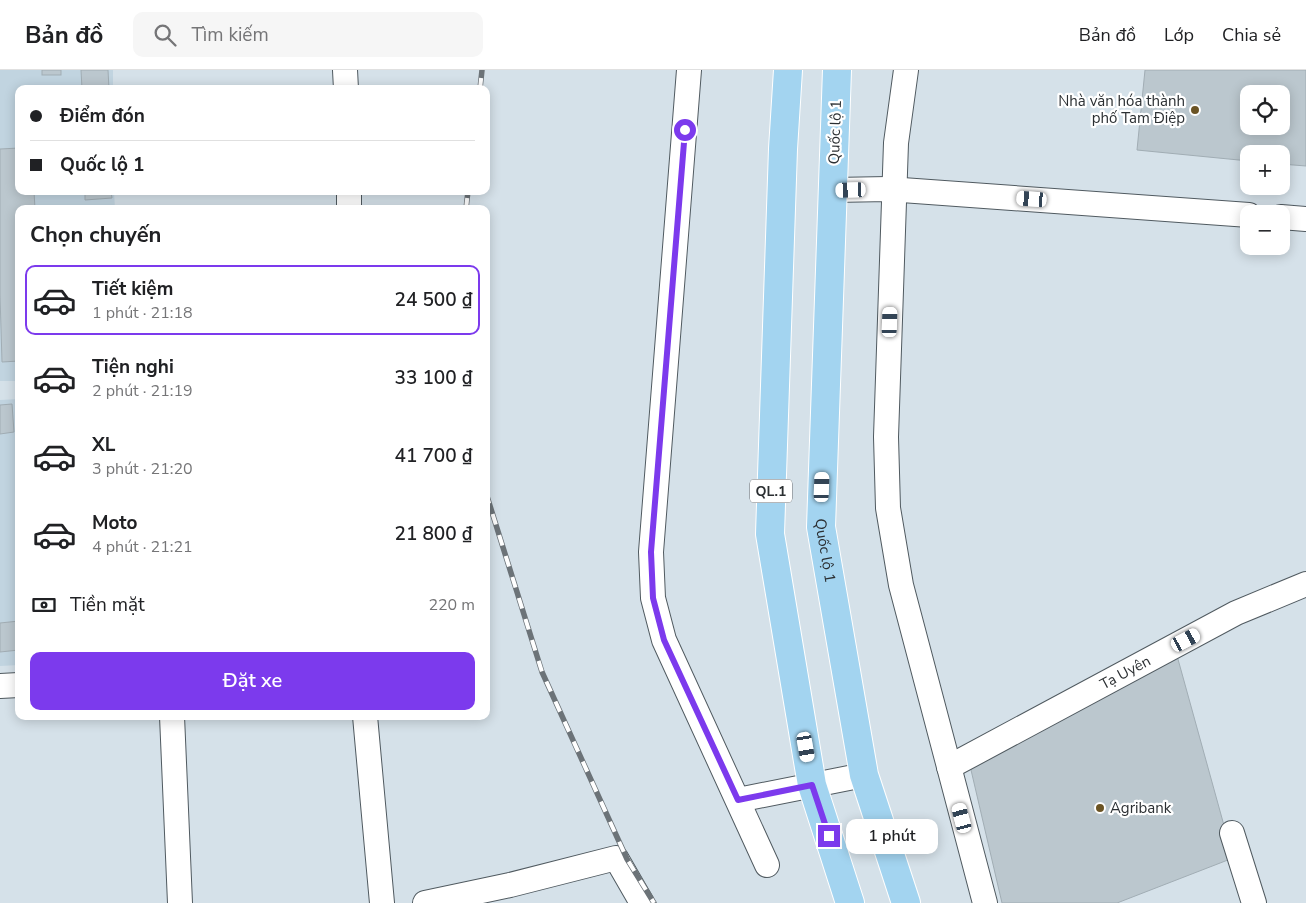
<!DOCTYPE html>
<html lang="vi">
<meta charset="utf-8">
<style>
:root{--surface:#fff;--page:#f6f6f6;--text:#202124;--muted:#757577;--line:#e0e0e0;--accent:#7c3aed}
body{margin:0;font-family:"Nunito Sans",sans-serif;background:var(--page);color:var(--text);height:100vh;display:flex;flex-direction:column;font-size:19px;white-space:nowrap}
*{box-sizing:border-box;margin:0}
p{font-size:16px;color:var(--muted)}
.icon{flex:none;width:28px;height:28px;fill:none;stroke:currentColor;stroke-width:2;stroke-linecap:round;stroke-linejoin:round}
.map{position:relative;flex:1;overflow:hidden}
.sheet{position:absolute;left:15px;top:135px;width:475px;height:515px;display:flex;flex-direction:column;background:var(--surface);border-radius:10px;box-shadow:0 2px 12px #0003}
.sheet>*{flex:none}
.hud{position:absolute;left:15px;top:15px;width:475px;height:110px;border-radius:10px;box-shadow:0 2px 12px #0003;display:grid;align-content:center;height:110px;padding:0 15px;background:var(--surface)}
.fabs{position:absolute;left:1240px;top:15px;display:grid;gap:10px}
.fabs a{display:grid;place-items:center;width:50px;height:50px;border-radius:10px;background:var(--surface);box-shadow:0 2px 12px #0003;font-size:25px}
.end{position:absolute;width:22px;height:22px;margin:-11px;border:6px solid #7c3aed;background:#fff;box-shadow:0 0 0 2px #fff}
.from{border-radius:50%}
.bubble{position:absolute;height:35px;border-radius:10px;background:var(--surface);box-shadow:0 2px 12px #0003;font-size:16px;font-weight:600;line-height:35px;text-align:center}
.car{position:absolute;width:15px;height:30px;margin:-15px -8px;border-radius:6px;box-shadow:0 0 4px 1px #0007;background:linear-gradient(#fff 24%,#345 0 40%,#fff 0 76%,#345 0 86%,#fff 0)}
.hud b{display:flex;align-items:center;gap:18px;height:48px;font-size:19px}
.hud b+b{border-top:1px solid var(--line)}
.hud i{width:12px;height:12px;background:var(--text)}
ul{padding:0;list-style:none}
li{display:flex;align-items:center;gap:15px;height:70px;margin:0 10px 8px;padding:0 5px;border:2px solid transparent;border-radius:10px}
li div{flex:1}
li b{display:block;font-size:19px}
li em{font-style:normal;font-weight:600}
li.current{border-color:var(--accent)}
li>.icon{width:45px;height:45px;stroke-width:1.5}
h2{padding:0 15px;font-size:22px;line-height:60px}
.pay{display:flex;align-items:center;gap:12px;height:55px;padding:0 15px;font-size:19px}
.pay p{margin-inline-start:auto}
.primary-button{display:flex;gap:10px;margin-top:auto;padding:10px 15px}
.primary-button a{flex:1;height:58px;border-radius:10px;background:var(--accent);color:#fff;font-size:20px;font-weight:600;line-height:58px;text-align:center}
header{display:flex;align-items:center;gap:30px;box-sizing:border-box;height:70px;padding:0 25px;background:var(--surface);border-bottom:1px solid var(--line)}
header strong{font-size:24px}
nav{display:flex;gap:28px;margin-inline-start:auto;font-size:18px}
.search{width:350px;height:45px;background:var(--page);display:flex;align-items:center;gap:12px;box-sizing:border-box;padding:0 18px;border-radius:10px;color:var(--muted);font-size:19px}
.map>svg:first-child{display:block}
</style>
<header>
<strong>Bản đồ</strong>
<div class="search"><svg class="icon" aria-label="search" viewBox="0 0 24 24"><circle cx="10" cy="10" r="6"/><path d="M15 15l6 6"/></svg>Tìm kiếm</div>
<nav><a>Bản đồ</a><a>Lớp</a><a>Chia sẻ</a></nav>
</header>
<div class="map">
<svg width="1306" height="833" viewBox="0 0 1306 833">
<rect width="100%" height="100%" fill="#d5e1e9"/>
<!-- built -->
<g fill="#c1d4e0">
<polygon points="0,0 113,0 113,19 19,19 19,121 114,121 115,139 19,139 19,311 0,311"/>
<polygon points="19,329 19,595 0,596 0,330"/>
</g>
<!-- building -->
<g fill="#bbc7ce" stroke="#a1adb4" fill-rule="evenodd">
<rect x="42" y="0" width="19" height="5"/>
<polygon points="81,0 108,0 109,19 82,19"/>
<path d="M1145 0H1306V96L1281 94V84H1249V91L1137 80ZM1249 24H1281V56H1249Z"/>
<polygon points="19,78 19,121 34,121 35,139 19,139 19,291 2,292 0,225 0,79"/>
<polygon points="85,121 111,121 112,128 85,130"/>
<polygon points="12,334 14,362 0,364 0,335"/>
<polygon points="19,551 19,580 0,582 0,553"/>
<polygon points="1176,582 1233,788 1117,833 1002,833 968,687"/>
</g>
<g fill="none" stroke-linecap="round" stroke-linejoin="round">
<defs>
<g id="minor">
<polyline points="345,0 346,19"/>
<polyline points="689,0 651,482 653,528 664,570 767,795"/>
<polyline points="906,0 896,73 886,367 888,438 901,515 985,833"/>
<polyline points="833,120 888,119 1249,145"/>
<polyline points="349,121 349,139"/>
<polyline points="1281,147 1306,149"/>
<polyline points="0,616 19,615"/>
<polyline points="172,646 180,833"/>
<polyline points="365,646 382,833"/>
<path id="s1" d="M949 697 1236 543 1306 514"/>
<polyline points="738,730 864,705"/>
<polyline points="1232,763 1254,833"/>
<polyline points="425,833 510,815 616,788 642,833"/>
</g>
<g id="highway">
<polyline points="788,0 783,79 770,464 812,715 850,833"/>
<path id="s2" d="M837 0 821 457 864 705 906 833"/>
</g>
</defs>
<!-- minor casing -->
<use href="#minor" stroke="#505a60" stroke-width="26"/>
<!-- highway casing -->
<use href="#highway" stroke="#fff" stroke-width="30"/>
<!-- minor -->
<use href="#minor" stroke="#fff" stroke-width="24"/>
<!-- highway -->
<use href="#highway" stroke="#a3d4f0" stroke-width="28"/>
<defs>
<g id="rail">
<polyline points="480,19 482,0"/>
<polyline points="466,139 468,121"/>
<polyline points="486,423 542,602 627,789 654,833"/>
</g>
</defs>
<!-- rail casing -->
<use href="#rail" stroke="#6c7378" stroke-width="5.5"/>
<!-- rail -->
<use href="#rail" stroke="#fff" stroke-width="4" stroke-dasharray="11" stroke-linecap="butt"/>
</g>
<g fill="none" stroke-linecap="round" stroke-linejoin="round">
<!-- route -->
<polyline stroke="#7c3aed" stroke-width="6" points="685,60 651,482 653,528 664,570 738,730 812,715 829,766"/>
</g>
<!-- markers -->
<g fill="#6b5424" stroke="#fff" stroke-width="2">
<circle cx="1195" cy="40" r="5"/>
<circle cx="1100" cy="738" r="5"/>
</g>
<g text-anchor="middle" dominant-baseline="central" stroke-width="4.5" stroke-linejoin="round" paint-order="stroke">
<!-- shield labels -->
<rect fill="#fff" stroke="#6b6d70" stroke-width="1" x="750" y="409.5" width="42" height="23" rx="4"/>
<g font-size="14" font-weight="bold" fill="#2b2f32">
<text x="771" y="421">QL.1</text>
</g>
<!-- poi labels -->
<g font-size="15" fill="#2b2f32" stroke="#fff" text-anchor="end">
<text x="1185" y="31">Nhà văn hóa thành<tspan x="1185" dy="17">phố Tam Điệp</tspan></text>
<text x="1110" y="738" text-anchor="start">Agribank</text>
</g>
<!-- street labels -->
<g font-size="15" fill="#2b2f32" stroke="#fff">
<text transform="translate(835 62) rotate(-88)">Quốc lộ 1</text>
<text stroke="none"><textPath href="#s2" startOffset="481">Quốc lộ 1</textPath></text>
<text stroke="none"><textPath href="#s1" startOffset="200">Tạ Uyên</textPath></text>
</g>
</g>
</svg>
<div class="fabs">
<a><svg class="icon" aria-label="locate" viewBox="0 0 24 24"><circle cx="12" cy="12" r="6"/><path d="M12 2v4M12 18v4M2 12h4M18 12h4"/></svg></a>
<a>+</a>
<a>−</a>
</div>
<i class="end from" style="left:685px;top:60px"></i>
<i class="end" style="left:829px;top:766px"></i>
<div class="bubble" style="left:846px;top:749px;width:92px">1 phút</div>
<i class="car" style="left:851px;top:120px;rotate:268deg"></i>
<i class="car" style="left:1032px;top:129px;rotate:274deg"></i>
<i class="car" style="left:890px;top:252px;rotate:2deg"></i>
<i class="car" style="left:822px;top:417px;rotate:2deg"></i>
<i class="car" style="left:1186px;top:570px;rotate:62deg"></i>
<i class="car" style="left:806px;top:677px;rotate:170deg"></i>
<i class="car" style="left:962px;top:748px;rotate:345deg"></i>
<div class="hud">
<b><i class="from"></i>Điểm đón</b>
<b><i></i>Quốc lộ 1</b>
</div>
<section class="sheet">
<h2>Chọn chuyến</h2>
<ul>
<li class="current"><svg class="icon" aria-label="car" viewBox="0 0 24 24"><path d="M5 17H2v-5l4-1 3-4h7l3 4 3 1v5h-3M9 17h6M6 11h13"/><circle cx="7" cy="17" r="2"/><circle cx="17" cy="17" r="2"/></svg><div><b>Tiết kiệm</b><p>1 phút · 21:18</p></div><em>24 500 ₫</em></li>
<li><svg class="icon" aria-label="car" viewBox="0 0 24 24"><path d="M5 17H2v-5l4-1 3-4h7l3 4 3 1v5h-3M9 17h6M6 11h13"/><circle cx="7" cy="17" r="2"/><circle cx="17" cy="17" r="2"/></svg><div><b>Tiện nghi</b><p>2 phút · 21:19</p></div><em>33 100 ₫</em></li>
<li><svg class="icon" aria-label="car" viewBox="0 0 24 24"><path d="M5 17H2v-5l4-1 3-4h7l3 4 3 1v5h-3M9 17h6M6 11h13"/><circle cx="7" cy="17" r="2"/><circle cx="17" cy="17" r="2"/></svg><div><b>XL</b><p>3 phút · 21:20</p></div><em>41 700 ₫</em></li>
<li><svg class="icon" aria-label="car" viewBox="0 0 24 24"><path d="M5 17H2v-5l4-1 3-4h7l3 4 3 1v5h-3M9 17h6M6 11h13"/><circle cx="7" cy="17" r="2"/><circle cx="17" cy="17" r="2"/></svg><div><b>Moto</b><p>4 phút · 21:21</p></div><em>21 800 ₫</em></li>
</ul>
<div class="pay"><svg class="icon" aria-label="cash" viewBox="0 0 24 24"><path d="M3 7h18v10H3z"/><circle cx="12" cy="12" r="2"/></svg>Tiền mặt<p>220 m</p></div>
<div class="primary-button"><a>Đặt xe</a></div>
</section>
</div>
